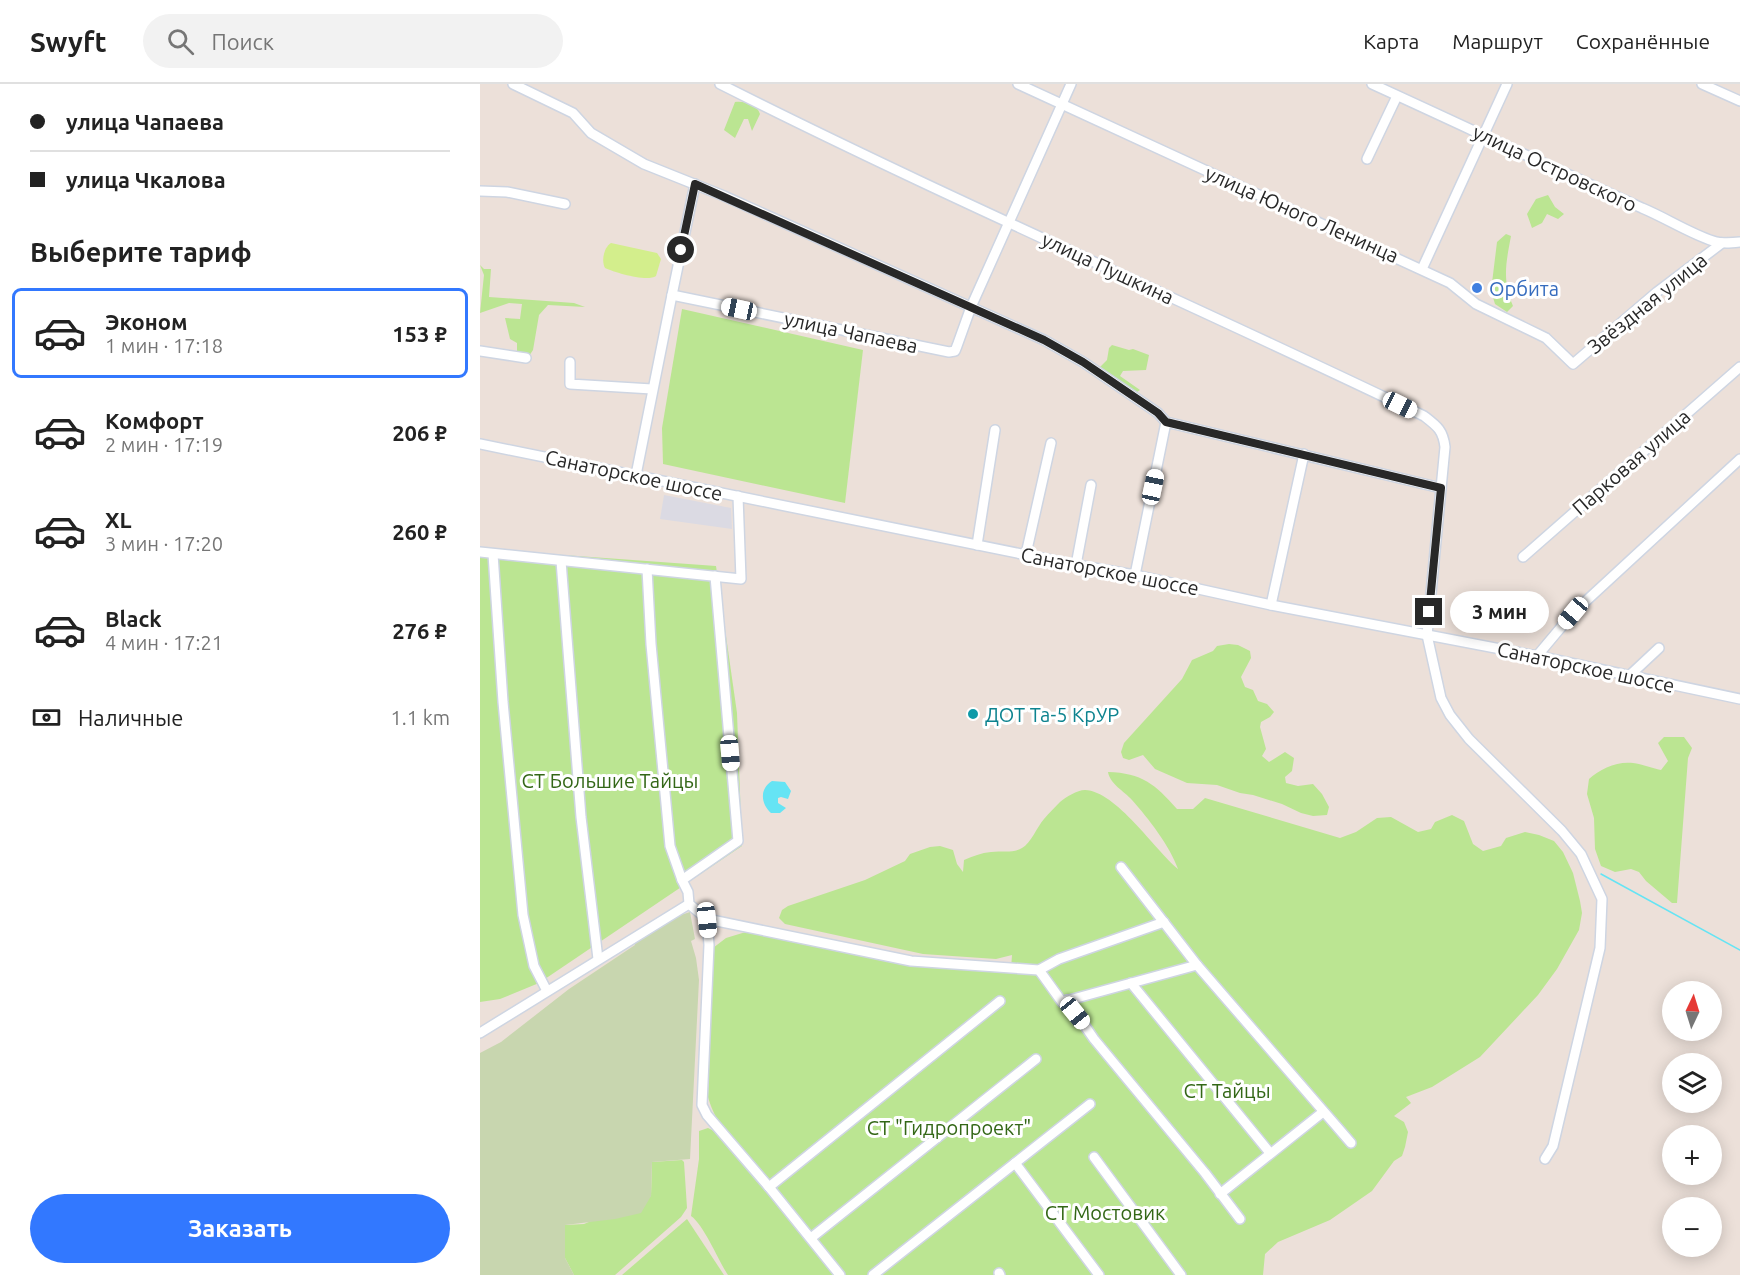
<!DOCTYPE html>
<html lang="ru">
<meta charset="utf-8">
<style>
:root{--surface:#fff;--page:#f2f2f2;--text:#222;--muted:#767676;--line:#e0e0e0;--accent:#3278ff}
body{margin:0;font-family:Ubuntu,sans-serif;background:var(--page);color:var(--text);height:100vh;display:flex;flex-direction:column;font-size:22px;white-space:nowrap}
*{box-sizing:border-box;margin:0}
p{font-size:20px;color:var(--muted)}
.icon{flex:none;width:33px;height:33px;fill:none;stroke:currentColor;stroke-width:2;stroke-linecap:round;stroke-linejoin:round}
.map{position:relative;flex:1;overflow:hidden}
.drawer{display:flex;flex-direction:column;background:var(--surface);width:480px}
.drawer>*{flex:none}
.guide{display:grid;align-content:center;height:132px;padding:0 30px;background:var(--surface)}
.needle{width:39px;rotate:4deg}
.fabs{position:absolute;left:1182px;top:897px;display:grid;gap:12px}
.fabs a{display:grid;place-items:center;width:60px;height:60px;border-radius:50%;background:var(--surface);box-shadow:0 3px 15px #0003;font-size:30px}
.end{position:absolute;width:27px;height:27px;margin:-14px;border:8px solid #282828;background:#fff;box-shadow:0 0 0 3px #fff}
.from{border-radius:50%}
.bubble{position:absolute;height:42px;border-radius:21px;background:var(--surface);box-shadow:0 3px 15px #0003;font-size:20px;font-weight:700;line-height:42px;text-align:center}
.car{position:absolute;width:18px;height:36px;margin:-18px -9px;border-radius:8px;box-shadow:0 0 4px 2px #0007;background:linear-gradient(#fff 24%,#345 0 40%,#fff 0 76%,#345 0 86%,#fff 0)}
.guide b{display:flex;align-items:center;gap:21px;height:57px;font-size:22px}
.guide b+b{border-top:2px solid var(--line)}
.guide i{width:15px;height:15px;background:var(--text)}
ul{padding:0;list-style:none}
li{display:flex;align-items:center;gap:18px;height:90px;margin:0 12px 9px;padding:0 18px;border:3px solid transparent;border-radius:9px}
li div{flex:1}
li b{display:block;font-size:22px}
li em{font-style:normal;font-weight:700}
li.active{border-color:var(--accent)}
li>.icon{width:54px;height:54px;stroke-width:1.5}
h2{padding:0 30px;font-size:27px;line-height:72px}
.pay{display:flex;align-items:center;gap:15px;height:66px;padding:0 30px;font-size:22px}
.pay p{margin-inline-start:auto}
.cta{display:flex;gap:12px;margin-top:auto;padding:12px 30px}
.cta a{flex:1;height:69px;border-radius:36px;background:var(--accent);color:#fff;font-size:24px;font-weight:700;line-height:69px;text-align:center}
header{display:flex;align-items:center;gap:36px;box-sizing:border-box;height:84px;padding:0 30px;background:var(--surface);border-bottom:2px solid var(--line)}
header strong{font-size:28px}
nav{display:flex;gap:33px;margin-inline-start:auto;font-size:21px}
.search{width:420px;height:54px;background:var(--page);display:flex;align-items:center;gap:15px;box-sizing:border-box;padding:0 21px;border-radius:33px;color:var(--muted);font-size:22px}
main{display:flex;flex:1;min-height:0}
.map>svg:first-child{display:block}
</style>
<header>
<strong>Swyft</strong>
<div class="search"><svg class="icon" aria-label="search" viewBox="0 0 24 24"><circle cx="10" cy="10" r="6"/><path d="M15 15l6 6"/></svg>Поиск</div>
<nav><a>Карта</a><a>Маршрут</a><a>Сохранённые</a></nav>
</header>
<main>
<section class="drawer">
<div class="guide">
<b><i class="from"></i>улица Чапаева</b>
<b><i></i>улица Чкалова</b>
</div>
<h2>Выберите тариф</h2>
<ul>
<li class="active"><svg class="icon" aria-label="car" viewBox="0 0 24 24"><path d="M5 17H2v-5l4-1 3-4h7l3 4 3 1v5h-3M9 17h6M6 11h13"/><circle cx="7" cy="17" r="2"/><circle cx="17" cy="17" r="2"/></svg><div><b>Эконом</b><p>1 мин · 17:18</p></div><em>153 ₽</em></li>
<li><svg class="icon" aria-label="car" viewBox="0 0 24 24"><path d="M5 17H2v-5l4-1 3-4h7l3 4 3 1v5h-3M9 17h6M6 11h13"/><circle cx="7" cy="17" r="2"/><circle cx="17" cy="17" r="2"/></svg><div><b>Комфорт</b><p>2 мин · 17:19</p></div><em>206 ₽</em></li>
<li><svg class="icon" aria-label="car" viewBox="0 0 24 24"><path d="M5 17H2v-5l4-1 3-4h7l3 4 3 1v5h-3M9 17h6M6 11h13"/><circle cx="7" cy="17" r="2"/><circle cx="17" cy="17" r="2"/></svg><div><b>XL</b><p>3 мин · 17:20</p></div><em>260 ₽</em></li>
<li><svg class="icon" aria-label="car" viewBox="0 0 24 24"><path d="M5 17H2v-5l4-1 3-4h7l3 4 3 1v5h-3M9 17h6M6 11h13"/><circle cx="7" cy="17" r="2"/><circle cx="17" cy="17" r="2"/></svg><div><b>Black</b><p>4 мин · 17:21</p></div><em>276 ₽</em></li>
</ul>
<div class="pay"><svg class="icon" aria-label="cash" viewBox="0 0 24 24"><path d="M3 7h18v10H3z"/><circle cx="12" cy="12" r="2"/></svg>Наличные<p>1.1 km</p></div>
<div class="cta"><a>Заказать</a></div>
</section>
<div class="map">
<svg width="1260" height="1191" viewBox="0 0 1260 1191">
<rect width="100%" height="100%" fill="#ece0d9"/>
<!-- industrial -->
<polygon fill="#dbdae3" points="184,411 251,424 252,445 180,435"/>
<!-- green -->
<g fill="#bbe592">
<path d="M255 18C265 17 277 20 280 30L272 47 268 35H264L255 54 244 46Z"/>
<polygon points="1068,111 1075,123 1084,130 1078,135 1067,130 1062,139 1052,144 1047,130 1056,115"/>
<path d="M1026 150 1031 152C1026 179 1022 196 1033 222L1027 228 1015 220 1011 207 1017 158Z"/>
<polygon points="0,181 4,185 11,185 9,213 94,219 105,223 68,221 59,231 53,266 49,272 37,268 37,259 30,255 25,234 40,235 42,220 29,219 0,229 4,191"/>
<polygon points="202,225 383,266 365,419 183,380 182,344"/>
<polygon points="632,261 649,266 653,265 669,271 666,286 643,287 640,292 660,306 657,308 624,288 620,283 627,276 629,264"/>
<polygon points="0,465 236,482 257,629 262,762 59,899 20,915 0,918"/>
<polygon points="749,560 758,561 770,567 771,574 761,593 765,603 773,606 778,617 787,620 794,628 790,633 781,638 780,643 786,665 782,672 789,678 805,668 814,674 812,687 805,693 806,699 818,702 833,700 842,710 849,723 847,731 833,732 821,729 802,720 773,711 760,709 737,701 707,699 675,685 663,671 649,676 643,674 641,668 644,659 702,595 712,576 733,567 737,562"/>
<path d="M1184 653H1204L1212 664 1208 674 1197 819H1192L1166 797 1159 788 1151 785 1135 788 1121 782 1115 765 1114 734 1107 710 1109 695C1120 685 1137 677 1153 679 1162 680 1172 684 1181 686L1188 677 1178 659Z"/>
<path d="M628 688C662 689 675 700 697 725H713L725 714 860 754 876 748 897 734 911 733 938 748 951 745 955 738 972 731 984 737 993 760 1003 767 1021 762 1026 754 1045 748 1059 751 1074 757 1083 768 1093 789 1100 817 1102 829 1099 846 1077 885 1058 911 1000 973 952 1003 926 1013 931 1019 914 1032 924 1038 928 1048 925 1063 922 1072 914 1077 892 1107 850 1136 798 1158 785 1170 783 1191H248C238 1176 224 1141 211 1132L219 1075V1047L228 1044 236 1048 268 1086 274 1077C254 1057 236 1042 228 1013L233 864 246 854 269 847 432 879 531 885 532 871 516 875 443 870 305 840 299 834 302 826 308 822 385 796 425 777 430 770 450 763 460 762 473 766 477 780 483 788 484 776C493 772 501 769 511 768 521 766 532 770 542 764 551 759 557 743 564 735 569 729 575 723 580 718 586 713 597 706 605 706 636 707 675 766 698 785 690 762 668 734 652 716 644 707 630 700 628 688Z"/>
<polygon points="202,1076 204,1078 207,1124 201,1133 135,1191 94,1191 85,1174 85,1141 104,1140 171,1112 172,1078"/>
<polygon points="207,1135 244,1191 142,1191"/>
</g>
<!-- cemetery -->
<polygon fill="#c8d6af" points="201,825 204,830 210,828 215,855 211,857 216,874 219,896 210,1075 172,1078 171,1112 161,1129 135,1135 85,1141 85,1174 94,1191 0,1191 0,969 21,958 89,905 155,861 154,857"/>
<!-- pitch -->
<path fill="#d3ee8c" d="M131 159 177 169 181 175 176 192C167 198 136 189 125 184 121 177 124 163 131 159Z"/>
<!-- water -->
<path fill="#65e4f4" d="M292 697 305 698 311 707 308 715 301 713 298 714V719L306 724 300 729H291C281 720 279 705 292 697Z"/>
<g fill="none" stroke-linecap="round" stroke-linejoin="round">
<!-- stream -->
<polyline stroke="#65e4f4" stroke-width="1.5" points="1121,790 1260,866"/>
<defs>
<g id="minor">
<polyline points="33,0 93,29 111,49 164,80 244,112 564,256 603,278 678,329 686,338 961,404"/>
<path d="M240 0C472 117 710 219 944 332 957 342 963 346 965 363L947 551 961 614 970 631 989 655 1082 747 1101 770 1122 815 1120 864 1073 1062 1065 1075"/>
<polyline points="538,0 970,199 996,220 1066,254 1093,280 1177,208 1242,159"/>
<path d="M892 0C982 41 1072 84 1162 124 1186 134 1209 149 1233 157 1242 160 1251 159 1260 158"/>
<polyline points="1222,0 1260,17"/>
<polyline points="887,75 917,12"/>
<polyline points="215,100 192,211 469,268 475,267 477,262 491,223 591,0"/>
<polyline points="0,107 27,108 85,120"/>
<polyline points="942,185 1027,0"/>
<polyline points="0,267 46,274"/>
<polyline points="90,278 90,300 172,305"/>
<polyline points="0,360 596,481 655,491 791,521 1057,572 1260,615"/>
<polyline points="156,391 192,211"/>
<polyline points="497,461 515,346"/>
<polyline points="0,468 261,495 258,412"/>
<polyline points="13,470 23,618 43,831 54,882 67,907"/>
<polyline points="546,470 571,359"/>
<polyline points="1043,473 1260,283"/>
<polyline points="81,477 101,733 118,875"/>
<polyline points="596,481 611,401"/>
<polyline points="167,485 171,560 190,762 202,796"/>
<polyline points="655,491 686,338"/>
<polyline points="235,492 258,757 202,796 208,808 209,820 227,835 229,861 222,1021 227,1031 289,1103 360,1191"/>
<polyline points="791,521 824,370"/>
<polyline points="1057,572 1093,529 1260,375"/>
<polyline points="1149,592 1179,564"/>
<polyline points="641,783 717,881 871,1059"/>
<polyline points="227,835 431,877 559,886 579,875 684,838"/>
<polyline points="559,886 582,918 717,881"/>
<polyline points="651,899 790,1069"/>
<polyline points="587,916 614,955 725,1089 760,1135"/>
<polyline points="0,949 209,820"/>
<polyline points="614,1073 701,1191"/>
<polyline points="535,1079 619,1191"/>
<polyline points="289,1103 520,917"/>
<polyline points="740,1110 843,1028"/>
<polyline points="331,1154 556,975"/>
<polyline points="519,1189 520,1191"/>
<polyline points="393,1191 610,1020"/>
</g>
</defs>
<!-- minor casing -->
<use href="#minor" stroke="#ced5e2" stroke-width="12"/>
<!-- minor -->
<use href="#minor" stroke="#fff" stroke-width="9"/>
</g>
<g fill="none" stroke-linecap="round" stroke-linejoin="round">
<!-- route -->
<polyline stroke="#282828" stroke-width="8" points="201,166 215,100 564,256 603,278 678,329 686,338 961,404 949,528"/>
</g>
<!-- markers -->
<circle fill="#3f7fe0" stroke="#fff" stroke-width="2" cx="997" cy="204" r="6"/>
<circle fill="#0f9aa8" stroke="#fff" stroke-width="2" cx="493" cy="630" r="6"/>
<g text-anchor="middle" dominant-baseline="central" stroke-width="6" stroke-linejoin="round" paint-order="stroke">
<!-- street labels -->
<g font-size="20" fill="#282828" stroke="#fff">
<text transform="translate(1075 84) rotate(25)">улица Островского</text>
<text transform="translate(822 130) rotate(24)">улица Юного Ленинца</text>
<text transform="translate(628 184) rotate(25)">улица Пушкина</text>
<text transform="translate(1167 219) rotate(-39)">Звёздная улица</text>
<text transform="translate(371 248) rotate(12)">улица Чапаева</text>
<text transform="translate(1151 378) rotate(-41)">Парковая улица</text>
<text transform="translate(154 391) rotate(12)">Санаторское шоссе</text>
<text transform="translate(630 487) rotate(11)">Санаторское шоссе</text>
<text transform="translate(1106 583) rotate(12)">Санаторское шоссе</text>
</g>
<!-- shop labels -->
<g font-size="20" fill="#366cbe" stroke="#fff" text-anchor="start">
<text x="1009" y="204">Орбита</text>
</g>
<!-- culture labels -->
<g font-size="20" fill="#0d838f" stroke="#fff" text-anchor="start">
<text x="505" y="630">ДОТ Та-5 КрУР</text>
</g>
<!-- park labels -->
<g font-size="20" fill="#336716" stroke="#fff">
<text x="130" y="696">СТ Большие Тайцы</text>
<text x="747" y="1006">СТ Тайцы</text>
<text x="469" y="1043">СТ "Гидропроект"</text>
<text x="625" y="1128">СТ Мостовик</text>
</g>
</g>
</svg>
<div class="fabs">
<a><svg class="needle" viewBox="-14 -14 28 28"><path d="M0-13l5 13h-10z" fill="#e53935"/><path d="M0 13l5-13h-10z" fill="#767676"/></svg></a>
<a><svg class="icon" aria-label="layers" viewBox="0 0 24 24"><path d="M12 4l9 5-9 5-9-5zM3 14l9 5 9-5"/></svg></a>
<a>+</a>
<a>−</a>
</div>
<i class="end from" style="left:201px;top:166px"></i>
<i class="end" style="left:949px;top:528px"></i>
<div class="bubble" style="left:970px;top:507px;width:99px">3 мин</div>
<i class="car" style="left:259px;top:225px;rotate:282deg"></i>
<i class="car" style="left:920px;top:321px;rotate:116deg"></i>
<i class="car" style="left:673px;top:403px;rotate:12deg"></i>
<i class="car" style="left:1093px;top:529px;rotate:220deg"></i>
<i class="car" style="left:250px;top:669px;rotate:175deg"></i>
<i class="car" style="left:227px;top:836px;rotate:174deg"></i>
<i class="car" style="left:595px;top:929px;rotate:141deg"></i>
</div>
</main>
